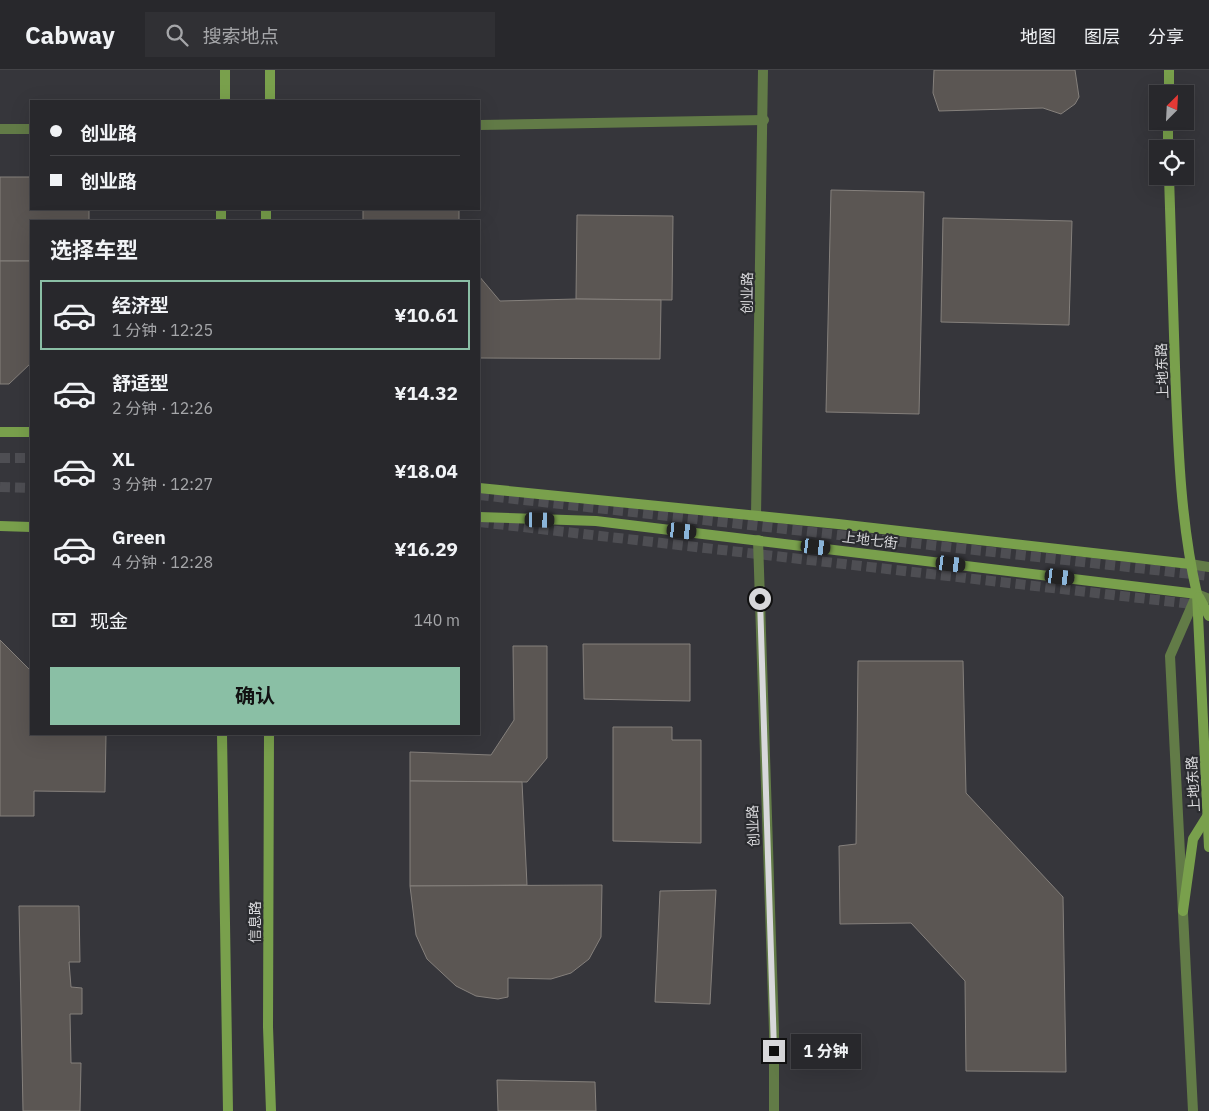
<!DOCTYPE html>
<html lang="zh">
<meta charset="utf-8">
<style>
:root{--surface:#28282c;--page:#303034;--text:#f1f3f6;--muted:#a5a6a9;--line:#444448;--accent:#8abfa5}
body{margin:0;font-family:"IBM Plex Sans","Noto Sans SC",sans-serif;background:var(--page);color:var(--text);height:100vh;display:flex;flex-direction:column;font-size:19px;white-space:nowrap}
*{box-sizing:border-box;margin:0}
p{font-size:16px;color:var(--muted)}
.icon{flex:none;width:28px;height:28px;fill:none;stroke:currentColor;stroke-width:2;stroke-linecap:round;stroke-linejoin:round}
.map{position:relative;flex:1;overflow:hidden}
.sheet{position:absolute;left:30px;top:150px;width:450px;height:515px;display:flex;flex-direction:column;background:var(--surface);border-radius:0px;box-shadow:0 5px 20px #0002,0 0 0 1px var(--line)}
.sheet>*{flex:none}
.top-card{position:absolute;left:30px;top:30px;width:450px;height:110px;border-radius:0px;box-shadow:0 5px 20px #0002,0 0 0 1px var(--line);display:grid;align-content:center;height:110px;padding:0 20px;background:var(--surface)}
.needle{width:32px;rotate:24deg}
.fabs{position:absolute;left:1149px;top:15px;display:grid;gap:10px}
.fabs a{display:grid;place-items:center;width:45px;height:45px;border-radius:0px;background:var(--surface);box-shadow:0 5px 20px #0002,0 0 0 1px var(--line);font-size:25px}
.end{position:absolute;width:22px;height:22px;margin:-11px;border:6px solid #d8d8db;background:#111;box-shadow:0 0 0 2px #111}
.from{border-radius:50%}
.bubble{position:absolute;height:35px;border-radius:0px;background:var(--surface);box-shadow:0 5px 20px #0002,0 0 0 1px var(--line);font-size:16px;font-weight:700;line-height:35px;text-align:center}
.car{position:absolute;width:15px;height:30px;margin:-15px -8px;border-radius:6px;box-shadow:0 0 4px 1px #0007;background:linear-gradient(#222 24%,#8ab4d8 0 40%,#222 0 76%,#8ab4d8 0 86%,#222 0)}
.top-card b{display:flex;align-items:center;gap:18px;height:48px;font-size:19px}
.top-card b+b{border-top:1px solid var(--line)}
.top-card i{width:12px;height:12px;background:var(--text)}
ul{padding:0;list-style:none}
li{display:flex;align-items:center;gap:15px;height:70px;margin:0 10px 8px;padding:0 10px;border:2px solid transparent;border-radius:0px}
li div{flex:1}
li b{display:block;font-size:19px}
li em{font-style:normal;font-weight:700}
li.active{border-color:var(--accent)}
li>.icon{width:45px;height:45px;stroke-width:1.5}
h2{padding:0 20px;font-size:22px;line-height:60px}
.pay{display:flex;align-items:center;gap:12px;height:55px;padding:0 20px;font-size:19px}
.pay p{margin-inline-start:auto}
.button{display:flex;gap:10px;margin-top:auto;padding:10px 20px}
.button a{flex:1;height:58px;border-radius:0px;background:var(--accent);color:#111;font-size:20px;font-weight:700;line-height:58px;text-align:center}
header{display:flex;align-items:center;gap:30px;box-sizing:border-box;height:70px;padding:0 25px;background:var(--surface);border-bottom:1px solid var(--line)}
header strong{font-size:24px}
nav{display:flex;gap:28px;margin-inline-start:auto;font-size:18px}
.search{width:350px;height:45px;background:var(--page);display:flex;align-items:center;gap:12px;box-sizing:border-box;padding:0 18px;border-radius:0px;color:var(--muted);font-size:19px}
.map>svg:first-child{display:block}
</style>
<header>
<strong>Cabway</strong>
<div class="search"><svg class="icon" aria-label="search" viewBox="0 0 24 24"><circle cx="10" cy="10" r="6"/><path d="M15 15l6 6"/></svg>搜索地点</div>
<nav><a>地图</a><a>图层</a><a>分享</a></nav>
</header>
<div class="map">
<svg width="1209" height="1041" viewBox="0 0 1209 1041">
<rect width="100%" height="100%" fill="#36363b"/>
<!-- building -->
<g fill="#5b5653" stroke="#85807c">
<polygon points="934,0 1075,0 1079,27 1075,34 1061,44 1043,38 939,41 933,23"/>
<polygon points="0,107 31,107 31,139 89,139 89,151 31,151 31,191 0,191"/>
<polygon points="831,120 924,122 919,344 826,342"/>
<rect x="363" y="139" width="96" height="12"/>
<polygon points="577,145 673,146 672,230 576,229"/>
<polygon points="943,148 1072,151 1069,255 941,252"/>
<polygon points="0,191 31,191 31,293 9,314 0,314"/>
<polygon points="479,206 500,231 576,229 661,230 660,289 479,288"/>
<polygon points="0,570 31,601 31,664 106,664 105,722 34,721 34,746 0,746"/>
<polygon points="583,574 690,574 690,631 584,629"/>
<polygon points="513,576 547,576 547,688 527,712 410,711 410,682 491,685 514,650"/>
<polygon points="858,591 963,591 966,723 1063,827 1066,1002 966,1001 965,911 911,853 840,854 839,776 856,774"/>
<polygon points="613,657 672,657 672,670 701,670 701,773 613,771"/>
<polygon points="410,711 522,712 527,815 410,816"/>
<polygon points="602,815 601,867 589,889 571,903 551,909 508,908 508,927 498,929 476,926 456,916 427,889 416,865 410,816"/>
<polygon points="716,820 710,934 655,932 660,821"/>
<polygon points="19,836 79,836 80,892 69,892 71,917 82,918 82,944 70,944 71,993 81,993 80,1041 23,1041"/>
<polygon points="497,1010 595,1012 596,1041 498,1041"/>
</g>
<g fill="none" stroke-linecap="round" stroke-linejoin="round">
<!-- secondary-tunnel -->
<g stroke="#4e4e53" stroke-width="10" stroke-dasharray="10 5" stroke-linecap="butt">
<polyline points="0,388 31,388"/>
<polyline points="0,417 31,418"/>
<polyline points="479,425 1209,506"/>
<polyline points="479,452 1200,535"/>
</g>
<!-- service -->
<g stroke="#627b47" stroke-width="10">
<polyline points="479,55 764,50"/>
<polyline points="0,59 31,59"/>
<polyline points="1190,494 1209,497"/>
<polyline points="1197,524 1209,529"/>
</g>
<!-- minor -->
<g stroke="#627b47" stroke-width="10">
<polyline points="756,446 763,0"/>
<polyline points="758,470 774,962 774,1041"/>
<polyline points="1193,1041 1170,586 1197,524"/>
</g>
<!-- secondary -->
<g stroke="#79a04c" stroke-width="10">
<polyline points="225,0 225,31"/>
<polyline points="1169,24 1169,0"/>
<polyline points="270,31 270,0"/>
<polyline points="1168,79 1168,51"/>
<path d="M1169 106C1171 170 1173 233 1175 297 1178 373 1180 450 1197 524L1209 777"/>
<polyline points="221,151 221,139"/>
<polyline points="266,151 266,139"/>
<polyline points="0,362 31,362"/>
<polyline points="479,418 838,454 1190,494"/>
<polyline points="479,447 596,451 1197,524"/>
<polyline points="0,456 31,457"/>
<polyline points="1199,527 1209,546"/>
<polyline points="222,664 228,1041"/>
<polyline points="269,664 268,957 271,1041"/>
<polyline points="1183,841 1193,769 1208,745"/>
</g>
</g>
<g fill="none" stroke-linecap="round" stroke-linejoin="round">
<!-- route -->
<polyline stroke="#d8d8db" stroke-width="6" points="760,529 774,981"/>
</g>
<g text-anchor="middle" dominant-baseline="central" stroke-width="4.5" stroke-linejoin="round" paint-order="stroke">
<!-- street labels -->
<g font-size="14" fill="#d8d8db" stroke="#2b2c30">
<text transform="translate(747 223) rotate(-89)">创业路</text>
<text transform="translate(1162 301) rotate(-92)">上地东路</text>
<text transform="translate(870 470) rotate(7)">上地七街</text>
<text transform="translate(1193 714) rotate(-93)">上地东路</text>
<text transform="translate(753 756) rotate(-92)">创业路</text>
<text transform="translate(255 852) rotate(-90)">信息路</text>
</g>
</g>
</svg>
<div class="fabs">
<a><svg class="needle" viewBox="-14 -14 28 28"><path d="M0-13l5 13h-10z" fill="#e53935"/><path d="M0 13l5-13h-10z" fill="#a5a6a9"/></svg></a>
<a><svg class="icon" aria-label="locate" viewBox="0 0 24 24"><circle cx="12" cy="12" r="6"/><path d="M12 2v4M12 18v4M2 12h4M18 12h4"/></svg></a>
</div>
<i class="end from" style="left:760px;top:529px"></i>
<i class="end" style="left:774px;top:981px"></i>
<div class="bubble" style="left:791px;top:964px;width:70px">1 分钟</div>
<i class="car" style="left:540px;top:450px;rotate:91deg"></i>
<i class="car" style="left:682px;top:461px;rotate:96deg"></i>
<i class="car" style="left:816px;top:477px;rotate:97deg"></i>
<i class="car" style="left:951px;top:494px;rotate:97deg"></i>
<i class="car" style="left:1060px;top:507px;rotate:97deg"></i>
<div class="top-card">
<b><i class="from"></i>创业路</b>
<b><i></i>创业路</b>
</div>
<section class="sheet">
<h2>选择车型</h2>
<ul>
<li class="active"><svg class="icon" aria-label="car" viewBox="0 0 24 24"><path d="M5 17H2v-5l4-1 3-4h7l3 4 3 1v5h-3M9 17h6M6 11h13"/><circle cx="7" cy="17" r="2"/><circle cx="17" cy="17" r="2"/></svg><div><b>经济型</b><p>1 分钟 · 12:25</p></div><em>¥10.61</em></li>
<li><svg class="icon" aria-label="car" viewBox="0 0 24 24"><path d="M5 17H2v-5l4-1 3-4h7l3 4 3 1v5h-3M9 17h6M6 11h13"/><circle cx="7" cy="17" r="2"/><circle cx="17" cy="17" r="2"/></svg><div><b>舒适型</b><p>2 分钟 · 12:26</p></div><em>¥14.32</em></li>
<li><svg class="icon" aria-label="car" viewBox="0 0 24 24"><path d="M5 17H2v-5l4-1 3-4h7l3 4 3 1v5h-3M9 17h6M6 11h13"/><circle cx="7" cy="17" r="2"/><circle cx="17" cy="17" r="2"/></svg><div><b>XL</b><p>3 分钟 · 12:27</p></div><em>¥18.04</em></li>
<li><svg class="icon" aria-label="car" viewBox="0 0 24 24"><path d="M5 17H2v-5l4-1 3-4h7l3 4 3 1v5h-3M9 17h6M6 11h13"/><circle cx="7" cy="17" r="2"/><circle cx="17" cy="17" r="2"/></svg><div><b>Green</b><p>4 分钟 · 12:28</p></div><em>¥16.29</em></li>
</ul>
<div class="pay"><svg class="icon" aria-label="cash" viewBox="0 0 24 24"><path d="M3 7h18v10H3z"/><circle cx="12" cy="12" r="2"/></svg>现金<p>140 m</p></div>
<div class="button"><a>确认</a></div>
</section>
</div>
